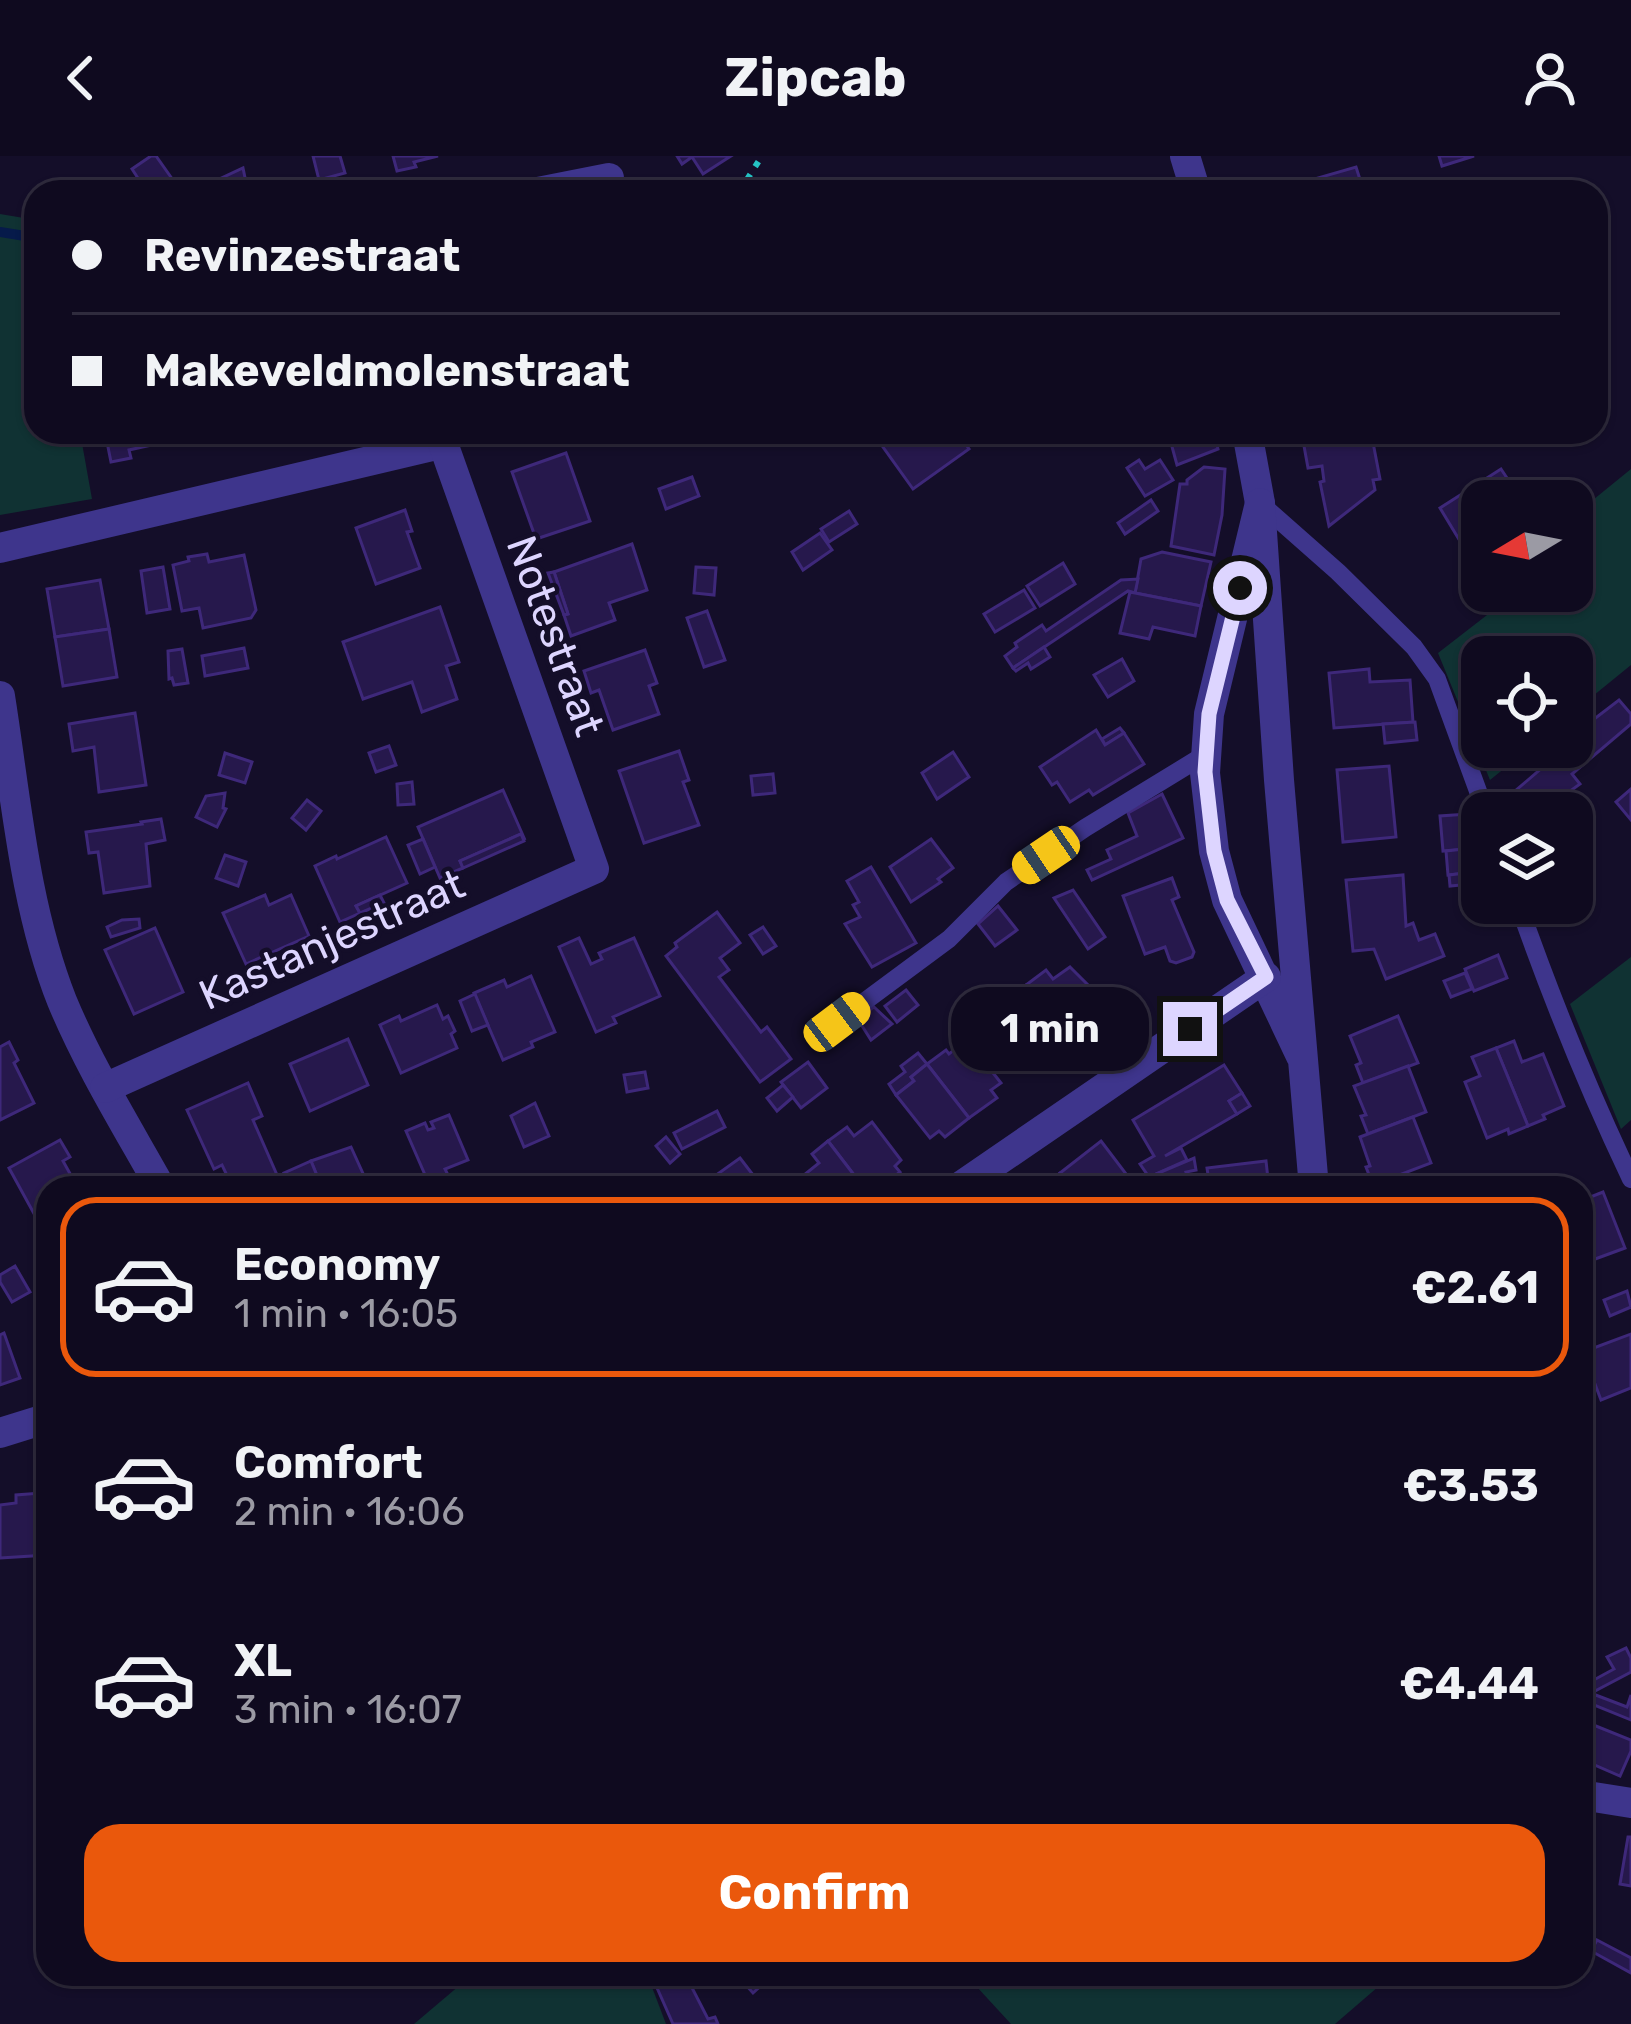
<!DOCTYPE html>
<meta charset="utf-8">
<style>
:root{--surface:#0f0a1f;--page:#1d182c;--text:#f1f3f6;--muted:#9b9aa4;--line:#2f2b3d;--accent:#ea580c}
body{margin:0;font-family:Rubik,sans-serif;background:var(--page);color:var(--text);height:100vh;display:flex;flex-direction:column;font-size:45px;white-space:nowrap}
*{box-sizing:border-box;margin:0}
p{font-size:39px;color:var(--muted)}
.icon{flex:none;width:66px;height:66px;fill:none;stroke:currentColor;stroke-width:2;stroke-linecap:round;stroke-linejoin:round}
.map{position:relative;flex:1;overflow:hidden}
.details{position:absolute;left:36px;top:1020px;width:1557px;height:810px;display:flex;flex-direction:column;background:var(--surface);border-radius:36px;box-shadow:0 3px 9px #0004,0 0 0 3px var(--line)}
.details>*{flex:none}
.guide{position:absolute;left:24px;top:24px;width:1584px;height:264px;border-radius:36px;box-shadow:0 3px 9px #0004,0 0 0 3px var(--line);display:grid;align-content:center;height:264px;padding:0 48px;background:var(--surface)}
.needle{width:78px;rotate:260deg}
.tools{position:absolute;left:1461px;top:324px;display:grid;gap:24px}
.tools a{display:grid;place-items:center;width:132px;height:132px;border-radius:24px;background:var(--surface);box-shadow:0 3px 9px #0004,0 0 0 3px var(--line);font-size:60px}
.end{position:absolute;width:54px;height:54px;margin:-27px;border:15px solid #ddd5ff;background:#111;box-shadow:0 0 0 6px #111}
.from{border-radius:50%}
.bubble{position:absolute;height:84px;border-radius:36px;background:var(--surface);box-shadow:0 3px 9px #0004,0 0 0 3px var(--line);font-size:39px;font-weight:700;line-height:84px;text-align:center}
.car{position:absolute;width:36px;height:72px;margin:-36px -18px;border-radius:15px;box-shadow:0 0 9px 3px #0007;background:linear-gradient(#f5c518 24%,#345 0 40%,#f5c518 0 76%,#345 0 86%,#f5c518 0)}
.guide b{display:flex;align-items:center;gap:42px;height:114px;font-size:45px}
.guide b+b{border-top:3px solid var(--line)}
.guide i{width:30px;height:30px;background:var(--text)}
ul{padding:21px 0 0;list-style:none}
li{display:flex;align-items:center;gap:36px;height:180px;margin:0 24px 18px;padding:0 24px;border:6px solid transparent;border-radius:36px}
li div{flex:1}
li b{display:block;font-size:45px}
li em{font-style:normal;font-weight:700}
li.current{border-color:var(--accent)}
li>.icon{width:108px;height:108px;stroke-width:1.5}
.primary-button{display:flex;gap:24px;margin-top:auto;padding:24px 48px}
.primary-button a{flex:1;height:138px;border-radius:36px;background:var(--accent);color:#fff;font-size:48px;font-weight:700;line-height:138px;text-align:center}
header{display:flex;justify-content:space-between;align-items:center;height:156px;padding:0 48px;background:var(--surface);font-size:54px;font-weight:700}
.map>svg:first-child{display:block}
</style>
<header><svg class="icon" aria-label="back" viewBox="0 0 24 24"><path d="M15 5l-7 7 7 7"/></svg>Zipcab<svg class="icon" aria-label="person" viewBox="0 0 24 24"><circle cx="12" cy="8" r="4"/><path d="M4 21q1-7 8-7t8 7"/></svg></header>
<div class="map">
<svg width="1631" height="1868" viewBox="0 0 1631 1868">
<rect width="100%" height="100%" fill="#140e29"/>
<!-- green -->
<g fill="#103233">
<polygon points="0,58 36,64 36,276 80,276 92,343 0,359"/>
<polygon points="1631,313 1631,509 1572,557 1572,501 1482,501 1482,591 1531,591 1490,624 1438,497 1518,435 1572,435 1572,394 1586,383 1572,369 1572,361"/>
<polygon points="1631,801 1631,964 1621,973 1570,848"/>
<polygon points="473,1818 647,1818 666,1868 414,1868"/>
<polygon points="965,1818 1393,1818 1335,1868 1011,1868"/>
</g>
<g fill="none" stroke-linecap="round" stroke-linejoin="round">
<!-- stream -->
<polyline stroke="#061a4a" stroke-width="10" points="0,76 25,80"/>
</g>
<!-- building -->
<g fill="#26184c" stroke="#3e287a" stroke-width="3">
<polygon points="151,0 156,0 180,34 178,36 147,36 132,13"/>
<polygon points="313,0 340,0 345,17 319,24"/>
<polygon points="393,0 438,0 414,6 416,11 397,15"/>
<polygon points="677,0 731,0 703,18 692,1 682,8"/>
<polygon points="1439,0 1474,0 1442,10"/>
<polygon points="1356,11 1364,36 1269,36"/>
<polygon points="243,12 248,36 196,36 196,34"/>
<polygon points="105,276 164,276 165,286 129,294 131,302 111,306"/>
<polygon points="211,276 250,276 213,284"/>
<polygon points="606,276 641,276 610,287"/>
<polygon points="889,276 957,276 969,293 913,333 878,284"/>
<polygon points="1168,276 1214,276 1218,293 1177,309"/>
<polygon points="1315,276 1371,276 1380,323 1373,324 1375,334 1329,370 1320,326 1324,325 1322,310 1308,312 1302,279"/>
<polygon points="566,297 590,365 536,383 512,316"/>
<polygon points="1139,304 1145,313 1160,304 1173,324 1145,340 1127,312"/>
<polygon points="1204,311 1225,313 1222,359 1214,399 1171,390 1180,328 1187,328 1187,324"/>
<polygon points="1501,313 1513,331 1495,343 1497,345 1482,345 1480,418 1440,352"/>
<polygon points="692,321 699,340 666,353 659,333"/>
<polygon points="1151,344 1158,355 1125,378 1118,367"/>
<polygon points="405,354 412,375 407,376 420,412 376,428 356,372"/>
<polygon points="849,355 857,368 829,386 821,373"/>
<polygon points="820,377 832,394 803,414 792,396"/>
<polygon points="632,388 647,434 609,447 615,464 571,480 564,459 568,458 554,416"/>
<polygon points="1162,396 1211,406 1201,450 1135,437 1141,403"/>
<polygon points="207,398 209,406 244,399 256,454 251,462 203,472 199,452 182,455 173,409 189,405 188,401"/>
<polygon points="1063,407 1075,428 1040,450 1027,430"/>
<polygon points="163,411 170,453 147,457 141,415"/>
<polygon points="696,411 716,412 714,439 694,437"/>
<polygon points="554,416 568,458 564,459 548,417"/>
<polygon points="1138,423 1135,437 1128,435 1013,512 1005,500 1017,491 1015,487 1042,469 1046,475 1121,424"/>
<polygon points="100,424 109,473 55,481 47,433"/>
<polygon points="1024,434 1035,452 995,476 984,458"/>
<polygon points="1130,436 1201,450 1195,480 1153,471 1149,483 1120,477"/>
<polygon points="440,451 459,506 446,510 457,543 422,556 412,526 363,543 343,486"/>
<polygon points="707,455 725,504 704,511 687,462"/>
<polygon points="109,473 117,521 63,530 55,481"/>
<polygon points="1044,491 1050,501 1031,513 1028,507 1016,515 1013,512"/>
<polygon points="244,492 248,512 205,520 202,500"/>
<polygon points="182,493 188,527 174,529 172,522 169,523 168,495"/>
<polygon points="645,494 657,527 649,530 659,558 613,574 599,534 591,537 584,515"/>
<polygon points="1122,503 1134,525 1108,541 1094,519"/>
<polygon points="1369,513 1370,526 1410,524 1413,566 1334,572 1329,517"/>
<polygon points="1619,544 1631,558 1631,568 1572,618 1580,628 1566,638 1577,652 1571,657 1521,657 1508,641 1542,612 1538,608 1559,591 1572,591 1572,580"/>
<polygon points="135,557 146,629 99,636 94,591 73,595 69,568"/>
<polygon points="1415,566 1417,584 1385,587 1383,568"/>
<polygon points="1120,572 1124,577 1105,589 1102,583"/>
<polygon points="1096,574 1105,589 1124,577 1144,608 1093,639 1089,634 1070,646 1057,626 1052,629 1040,611"/>
<polygon points="389,590 396,609 376,616 369,597"/>
<polygon points="679,595 689,624 683,626 699,669 644,687 619,615"/>
<polygon points="953,596 969,621 937,643 922,617"/>
<polygon points="225,597 252,606 245,627 219,619"/>
<polygon points="1389,610 1396,681 1343,686 1337,614"/>
<polygon points="773,618 775,637 753,639 751,620"/>
<polygon points="412,626 414,648 398,649 397,628"/>
<polygon points="1631,633 1631,664 1616,646"/>
<polygon points="503,634 525,684 521,678 460,705 463,712 440,722 418,671"/>
<polygon points="225,637 223,652 226,653 217,671 196,661 206,640"/>
<polygon points="1162,638 1183,682 1092,724 1087,714 1111,703 1107,694 1137,680 1128,657"/>
<polygon points="307,644 321,655 306,674 292,662"/>
<polygon points="1468,658 1469,665 1475,665 1477,692 1443,695 1440,660"/>
<polygon points="161,663 165,684 146,688 150,730 104,737 98,696 89,697 86,676 142,668 141,666"/>
<polygon points="521,678 524,685 463,712 460,705"/>
<polygon points="386,681 407,727 356,750 360,757 340,766 315,710 336,700 337,703"/>
<polygon points="423,683 435,711 420,718 408,689"/>
<polygon points="931,683 953,712 938,723 941,726 911,746 890,711"/>
<polygon points="1482,691 1482,715 1448,719 1446,695"/>
<polygon points="225,699 246,706 238,730 216,722"/>
<polygon points="871,711 916,787 872,811 845,768 860,761 853,749 859,746 847,725"/>
<polygon points="1482,715 1482,727 1450,730 1449,719"/>
<polygon points="1403,719 1406,770 1413,767 1419,784 1435,778 1444,800 1386,823 1374,793 1353,795 1346,724"/>
<polygon points="1172,722 1179,741 1172,744 1194,796 1192,801 1176,807 1170,805 1165,791 1145,798 1123,740"/>
<polygon points="1073,734 1105,781 1088,793 1054,742"/>
<polygon points="265,739 269,749 291,739 309,780 246,808 223,757"/>
<polygon points="380,739 384,747 360,757 356,750"/>
<polygon points="998,750 1017,774 995,790 978,768"/>
<polygon points="717,756 740,787 720,802 729,814 719,821 761,876 767,871 791,903 760,926 666,800 677,791 675,787"/>
<polygon points="139,763 140,772 111,781 107,771 122,764"/>
<polygon points="763,771 776,790 763,798 750,779"/>
<polygon points="155,772 183,836 134,858 105,794"/>
<polygon points="579,782 591,808 602,803 599,797 634,782 660,840 613,861 616,867 596,876 559,791"/>
<polygon points="1498,799 1507,822 1474,835 1465,813"/>
<polygon points="1070,811 1094,835 1091,845 1102,859 1069,885 1026,829 1046,814 1053,823"/>
<polygon points="1465,817 1472,833 1451,841 1444,825"/>
<polygon points="531,820 555,876 531,886 533,891 503,904 474,837 504,824 507,831"/>
<polygon points="1026,829 1069,885 1037,910 1031,902 1026,905 997,867 1008,858 1001,848"/>
<polygon points="906,834 918,849 897,866 885,850"/>
<polygon points="475,838 488,869 472,875 460,845"/>
<polygon points="437,849 443,863 448,860 455,875 451,878 457,892 401,917 380,869 399,860 401,865"/>
<polygon points="874,851 892,868 871,884 857,862"/>
<polygon points="1398,860 1418,907 1363,927 1356,909 1361,907 1350,880"/>
<polygon points="348,883 368,929 310,955 290,908"/>
<polygon points="967,884 1001,927 991,934 997,942 969,962 927,908 946,894 949,898"/>
<polygon points="1514,885 1522,906 1543,898 1564,950 1543,959 1545,963 1528,970 1496,892"/>
<polygon points="9,886 18,904 14,907 34,947 0,964 0,891"/>
<polygon points="1496,892 1528,970 1509,978 1508,973 1487,982 1465,926 1480,920 1472,901"/>
<polygon points="918,897 927,908 911,921 914,925 896,939 889,928 905,916 901,910"/>
<polygon points="808,906 827,932 801,952 781,926"/>
<polygon points="927,908 969,962 945,981 939,975 930,982 896,939 914,925 911,921"/>
<polygon points="1224,909 1242,937 1229,945 1237,958 1165,1000 1181,992 1187,1004 1149,1021 1140,1008 1154,1000 1133,964"/>
<polygon points="1408,910 1426,956 1368,978 1361,960 1366,959 1354,930"/>
<polygon points="645,916 648,932 627,936 624,919"/>
<polygon points="248,927 262,960 253,964 277,1019 248,1032 233,1032 222,1009 214,1013 187,954"/>
<polygon points="783,929 793,941 777,955 767,942"/>
<polygon points="1242,937 1250,950 1237,958 1229,945"/>
<polygon points="535,947 549,980 524,991 511,960"/>
<polygon points="717,955 725,971 682,993 674,977"/>
<polygon points="449,959 468,1004 445,1013 448,1019 429,1028 406,975 425,967 428,974 434,972 431,966"/>
<polygon points="1413,961 1431,1007 1373,1029 1366,1011 1370,1010 1360,981"/>
<polygon points="872,966 901,1004 895,1010 900,1016 880,1032 864,1032 828,985 847,971 854,980"/>
<polygon points="666,981 680,998 670,1007 656,990"/>
<polygon points="60,984 70,1001 63,1005 78,1032 48,1032 48,1059 38,1065 9,1012"/>
<polygon points="828,985 864,1032 806,1032 799,1023 819,1007 812,998"/>
<polygon points="1101,985 1136,1031 1135,1032 1072,1032 1060,1017"/>
<polygon points="351,991 365,1022 347,1029 348,1032 322,1032 311,1005"/>
<polygon points="740,1002 763,1032 709,1032 705,1027"/>
<polygon points="1194,1002 1196,1014 1186,1016 1192,1032 1159,1032 1149,1021"/>
<polygon points="311,1005 322,1032 291,1032 284,1017"/>
<polygon points="1266,1005 1269,1032 1210,1032 1207,1012"/>
<polygon points="1060,1017 1072,1032 1041,1032"/>
<polygon points="1603,1036 1625,1092 1587,1106 1581,1090 1581,1040 1583,1044"/>
<polygon points="15,1110 30,1136 12,1146 0,1126 0,1119"/>
<polygon points="1627,1135 1631,1151 1610,1160 1604,1144"/>
<polygon points="48,1148 48,1177 38,1151"/>
<polygon points="4,1177 20,1222 0,1229 0,1179"/>
<polygon points="1631,1178 1631,1232 1601,1244 1583,1196"/>
<polygon points="41,1337 47,1399 0,1402 0,1349 16,1347 16,1339"/>
<polygon points="1626,1492 1631,1502 1631,1516 1595,1535 1590,1526 1614,1513 1607,1501"/>
<polygon points="1593,1538 1627,1551 1631,1539 1631,1564 1589,1547"/>
<polygon points="1581,1564 1631,1584 1631,1595 1620,1620 1581,1603"/>
<polygon points="1628,1681 1631,1681 1631,1730 1620,1728"/>
<polygon points="1597,1784 1631,1802 1631,1817 1591,1795"/>
<polygon points="669,1818 685,1818 708,1863 715,1861 718,1868 673,1868 654,1825"/>
<polygon points="736,1818 774,1818 753,1837"/>
</g>
<g fill="none" stroke-linecap="round" stroke-linejoin="round">
<!-- path -->
<g stroke="#25c3c4" stroke-width="6" stroke-dasharray="6 9" stroke-linecap="butt">
<polyline points="642,30 663,36"/>
<polyline points="739,36 762,0"/>
</g>
<!-- lane -->
<g stroke="#3e358c" stroke-width="18">
<polyline points="1261,348 1338,416 1414,491 1437,523 1486,657"/>
<path d="M1518 747C1551 841 1588 933 1631 1023"/>
<polyline points="837,866 949,783 1006,726 1085,672 1206,598"/>
</g>
<!-- street -->
<g stroke="#3e358c" stroke-width="30">
<polyline points="1185,0 1196,36"/>
<polyline points="538,36 609,22"/>
<polyline points="1247,276 1260,347"/>
<polyline points="0,392 441,288"/>
<path d="M0 540C16 641 24 749 62 845 89 910 127 971 161 1032"/>
<polyline points="1301,900 1227,744 1214,695 1205,617 1209,558 1260,347 1279,624 1314,1032"/>
<polyline points="105,932 594,713 439,276"/>
<polyline points="958,1032 1266,821"/>
<polyline points="0,1277 48,1262"/>
<polyline points="1581,1639 1631,1647"/>
</g>
</g>
<g fill="none" stroke-linecap="round" stroke-linejoin="round">
<!-- route -->
<polyline stroke="#ddd5ff" stroke-width="15" points="1190,873 1266,821 1227,744 1214,695 1205,616 1209,558 1240,432"/>
</g>
<g text-anchor="middle" dominant-baseline="central" stroke-width="9" stroke-linejoin="round" paint-order="stroke">
<!-- street labels -->
<g font-size="42" fill="#ddd5ff" stroke="#140e29">
<text transform="translate(555 480) rotate(70)">Notestraat</text>
<text transform="translate(332 784) rotate(-24)">Kastanjestraat</text>
</g>
</g>
</svg>
<div class="tools">
<a><svg class="needle" viewBox="-14 -14 28 28"><path d="M0-13l5 13h-10z" fill="#e53935"/><path d="M0 13l5-13h-10z" fill="#9b9aa4"/></svg></a>
<a><svg class="icon" aria-label="locate" viewBox="0 0 24 24"><circle cx="12" cy="12" r="6"/><path d="M12 2v4M12 18v4M2 12h4M18 12h4"/></svg></a>
<a><svg class="icon" aria-label="layers" viewBox="0 0 24 24"><path d="M12 4l9 5-9 5-9-5zM3 14l9 5 9-5"/></svg></a>
</div>
<i class="end from" style="left:1240px;top:432px"></i>
<i class="end" style="left:1190px;top:873px"></i>
<div class="bubble" style="left:951px;top:831px;width:198px">1 min</div>
<i class="car" style="left:1046px;top:699px;rotate:236deg"></i>
<i class="car" style="left:837px;top:866px;rotate:53deg"></i>
<div class="guide">
<b><i class="from"></i>Revinzestraat</b>
<b><i></i>Makeveldmolenstraat</b>
</div>
<section class="details">
<ul>
<li class="current"><svg class="icon" aria-label="car" viewBox="0 0 24 24"><path d="M5 17H2v-5l4-1 3-4h7l3 4 3 1v5h-3M9 17h6M6 11h13"/><circle cx="7" cy="17" r="2"/><circle cx="17" cy="17" r="2"/></svg><div><b>Economy</b><p>1 min · 16:05</p></div><em>€2.61</em></li>
<li><svg class="icon" aria-label="car" viewBox="0 0 24 24"><path d="M5 17H2v-5l4-1 3-4h7l3 4 3 1v5h-3M9 17h6M6 11h13"/><circle cx="7" cy="17" r="2"/><circle cx="17" cy="17" r="2"/></svg><div><b>Comfort</b><p>2 min · 16:06</p></div><em>€3.53</em></li>
<li><svg class="icon" aria-label="car" viewBox="0 0 24 24"><path d="M5 17H2v-5l4-1 3-4h7l3 4 3 1v5h-3M9 17h6M6 11h13"/><circle cx="7" cy="17" r="2"/><circle cx="17" cy="17" r="2"/></svg><div><b>XL</b><p>3 min · 16:07</p></div><em>€4.44</em></li>
</ul>
<div class="primary-button"><a>Confirm</a></div>
</section>
</div>
